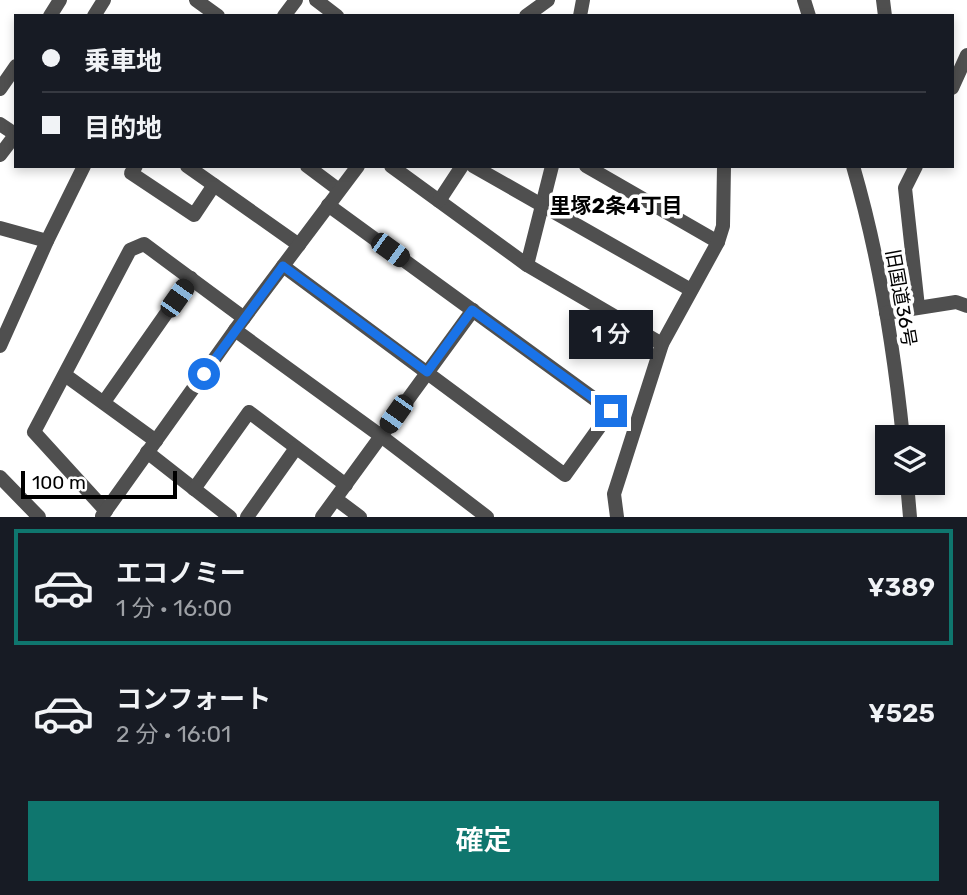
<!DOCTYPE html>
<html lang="ja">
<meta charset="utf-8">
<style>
:root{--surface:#171b24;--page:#20242c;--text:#f1f3f6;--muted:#9ea1a6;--line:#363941;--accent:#0f766e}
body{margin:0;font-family:Rubik,"Noto Sans JP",sans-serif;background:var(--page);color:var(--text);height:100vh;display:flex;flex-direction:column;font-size:26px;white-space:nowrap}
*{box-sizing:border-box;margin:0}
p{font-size:23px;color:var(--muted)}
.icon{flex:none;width:38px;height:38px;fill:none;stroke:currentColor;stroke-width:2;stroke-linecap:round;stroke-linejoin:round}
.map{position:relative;height:517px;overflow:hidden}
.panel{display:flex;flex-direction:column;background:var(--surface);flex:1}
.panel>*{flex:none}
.top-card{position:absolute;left:14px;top:14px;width:940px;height:154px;border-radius:0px;box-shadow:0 4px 10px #0003;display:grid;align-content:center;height:154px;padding:0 28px;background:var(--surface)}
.tools{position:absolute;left:875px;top:425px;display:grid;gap:14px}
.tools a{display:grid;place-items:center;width:70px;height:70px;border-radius:0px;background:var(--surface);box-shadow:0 4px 10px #0003;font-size:35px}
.scale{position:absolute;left:21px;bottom:18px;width:156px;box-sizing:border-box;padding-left:7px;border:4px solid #000;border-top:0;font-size:19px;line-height:24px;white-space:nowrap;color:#000;-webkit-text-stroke:5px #fff;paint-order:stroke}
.end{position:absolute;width:32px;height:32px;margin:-16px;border:9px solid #1a73e8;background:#fff;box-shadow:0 0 0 4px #fff}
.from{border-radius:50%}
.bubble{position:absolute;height:49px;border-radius:0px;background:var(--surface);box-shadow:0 4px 10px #0003;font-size:23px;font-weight:600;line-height:49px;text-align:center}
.car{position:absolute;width:21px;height:42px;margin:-21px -10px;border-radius:9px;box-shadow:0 0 5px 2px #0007;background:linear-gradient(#222 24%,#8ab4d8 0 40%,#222 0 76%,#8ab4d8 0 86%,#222 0)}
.top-card b{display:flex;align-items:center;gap:24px;height:66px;font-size:26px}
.top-card b+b{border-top:2px solid var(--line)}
.top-card i{width:18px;height:18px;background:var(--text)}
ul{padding:12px 0 0;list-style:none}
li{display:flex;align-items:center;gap:21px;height:116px;margin:0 14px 10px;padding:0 14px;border:4px solid transparent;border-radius:0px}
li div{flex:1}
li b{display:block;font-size:26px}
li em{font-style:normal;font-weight:600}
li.selected{border-color:var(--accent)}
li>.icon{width:63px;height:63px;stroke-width:1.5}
.button{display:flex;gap:14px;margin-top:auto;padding:14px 28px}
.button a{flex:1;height:80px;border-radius:0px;background:var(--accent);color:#fff;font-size:28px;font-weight:600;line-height:80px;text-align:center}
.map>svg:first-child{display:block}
</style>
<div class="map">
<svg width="967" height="517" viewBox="0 0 967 517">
<rect width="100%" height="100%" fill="#fff"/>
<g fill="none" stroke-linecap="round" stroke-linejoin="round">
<!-- minor -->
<g stroke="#4f4f4f" stroke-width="14">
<polyline points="196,0 218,16"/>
<polyline points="316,0 337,16"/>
<polyline points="804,0 809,16"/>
<polyline points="883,0 885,16"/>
<polyline points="50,16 60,0"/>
<polyline points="94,16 104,0"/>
<polyline points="284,16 296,0"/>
<polyline points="526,16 548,0"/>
<polyline points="580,16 583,0"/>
<polyline points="952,88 967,55"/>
<polyline points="0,89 16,66"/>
<polyline points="0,124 15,134"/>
<polyline points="0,155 16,134"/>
<polyline points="136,166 131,173 194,215 214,185"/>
<polyline points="187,166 299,245"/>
<polyline points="307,166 339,190"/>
<polyline points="391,166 527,265 552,166"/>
<polyline points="473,166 691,290"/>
<polyline points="586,166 718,242"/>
<path d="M853 166C878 252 894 349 903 438"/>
<polyline points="916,166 905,188 918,307"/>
<polyline points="439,201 462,166"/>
<polyline points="0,228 47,241"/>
<polyline points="527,265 662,344"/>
<polyline points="283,266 565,475 611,411 328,205"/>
<polyline points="886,313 956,302 967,306"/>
<polyline points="235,330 381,436 487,517"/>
<polyline points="0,346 47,241 84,166"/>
<polyline points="65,375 156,441"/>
<polyline points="104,402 191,278"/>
<polyline points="147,452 230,517"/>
<polyline points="0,477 39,517"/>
<polyline points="907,483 910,517"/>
<polyline points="194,489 249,412 346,485"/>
<polyline points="336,499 360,517"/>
<polyline points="106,511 34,432 130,250 144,244 244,318"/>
<polyline points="102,516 235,330 358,166"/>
<polyline points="247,517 296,448"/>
<polyline points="322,517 473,310"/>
<polyline points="617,517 614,494 662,344 718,242 723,226 724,166"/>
</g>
</g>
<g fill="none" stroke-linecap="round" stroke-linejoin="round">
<!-- route -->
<polyline stroke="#1a73e8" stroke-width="9" points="204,374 283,266 427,372 472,310 611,411"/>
</g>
<g text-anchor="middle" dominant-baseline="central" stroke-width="7" stroke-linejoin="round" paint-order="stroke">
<!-- street labels -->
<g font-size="19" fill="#000" stroke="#fff">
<text transform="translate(901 298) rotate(80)">旧国道36号</text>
</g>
<!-- neighbourhood labels -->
<g font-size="21" font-weight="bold" fill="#000" stroke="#fff">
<text x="616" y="205">里塚2条4丁目</text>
</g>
</g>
</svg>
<div class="tools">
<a><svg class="icon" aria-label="layers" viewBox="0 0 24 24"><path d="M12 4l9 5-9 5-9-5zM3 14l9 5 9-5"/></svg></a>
</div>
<div class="scale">100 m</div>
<i class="end from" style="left:204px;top:374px"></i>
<i class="end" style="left:611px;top:411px"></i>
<div class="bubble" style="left:569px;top:310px;width:84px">1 分</div>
<i class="car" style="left:390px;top:250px;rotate:126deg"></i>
<i class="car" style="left:177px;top:298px;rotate:35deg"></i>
<i class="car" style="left:396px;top:414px;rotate:215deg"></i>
<div class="top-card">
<b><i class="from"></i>乗車地</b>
<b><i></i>目的地</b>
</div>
</div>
<section class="panel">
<ul>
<li class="selected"><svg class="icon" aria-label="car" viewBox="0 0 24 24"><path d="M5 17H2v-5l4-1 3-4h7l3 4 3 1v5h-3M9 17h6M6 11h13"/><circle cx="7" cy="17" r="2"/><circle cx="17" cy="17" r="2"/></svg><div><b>エコノミー</b><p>1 分 · 16:00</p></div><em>¥389</em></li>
<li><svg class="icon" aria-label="car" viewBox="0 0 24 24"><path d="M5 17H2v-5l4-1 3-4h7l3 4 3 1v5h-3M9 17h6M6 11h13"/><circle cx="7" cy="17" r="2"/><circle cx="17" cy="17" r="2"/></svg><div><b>コンフォート</b><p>2 分 · 16:01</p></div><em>¥525</em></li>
</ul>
<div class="button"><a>確定</a></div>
</section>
